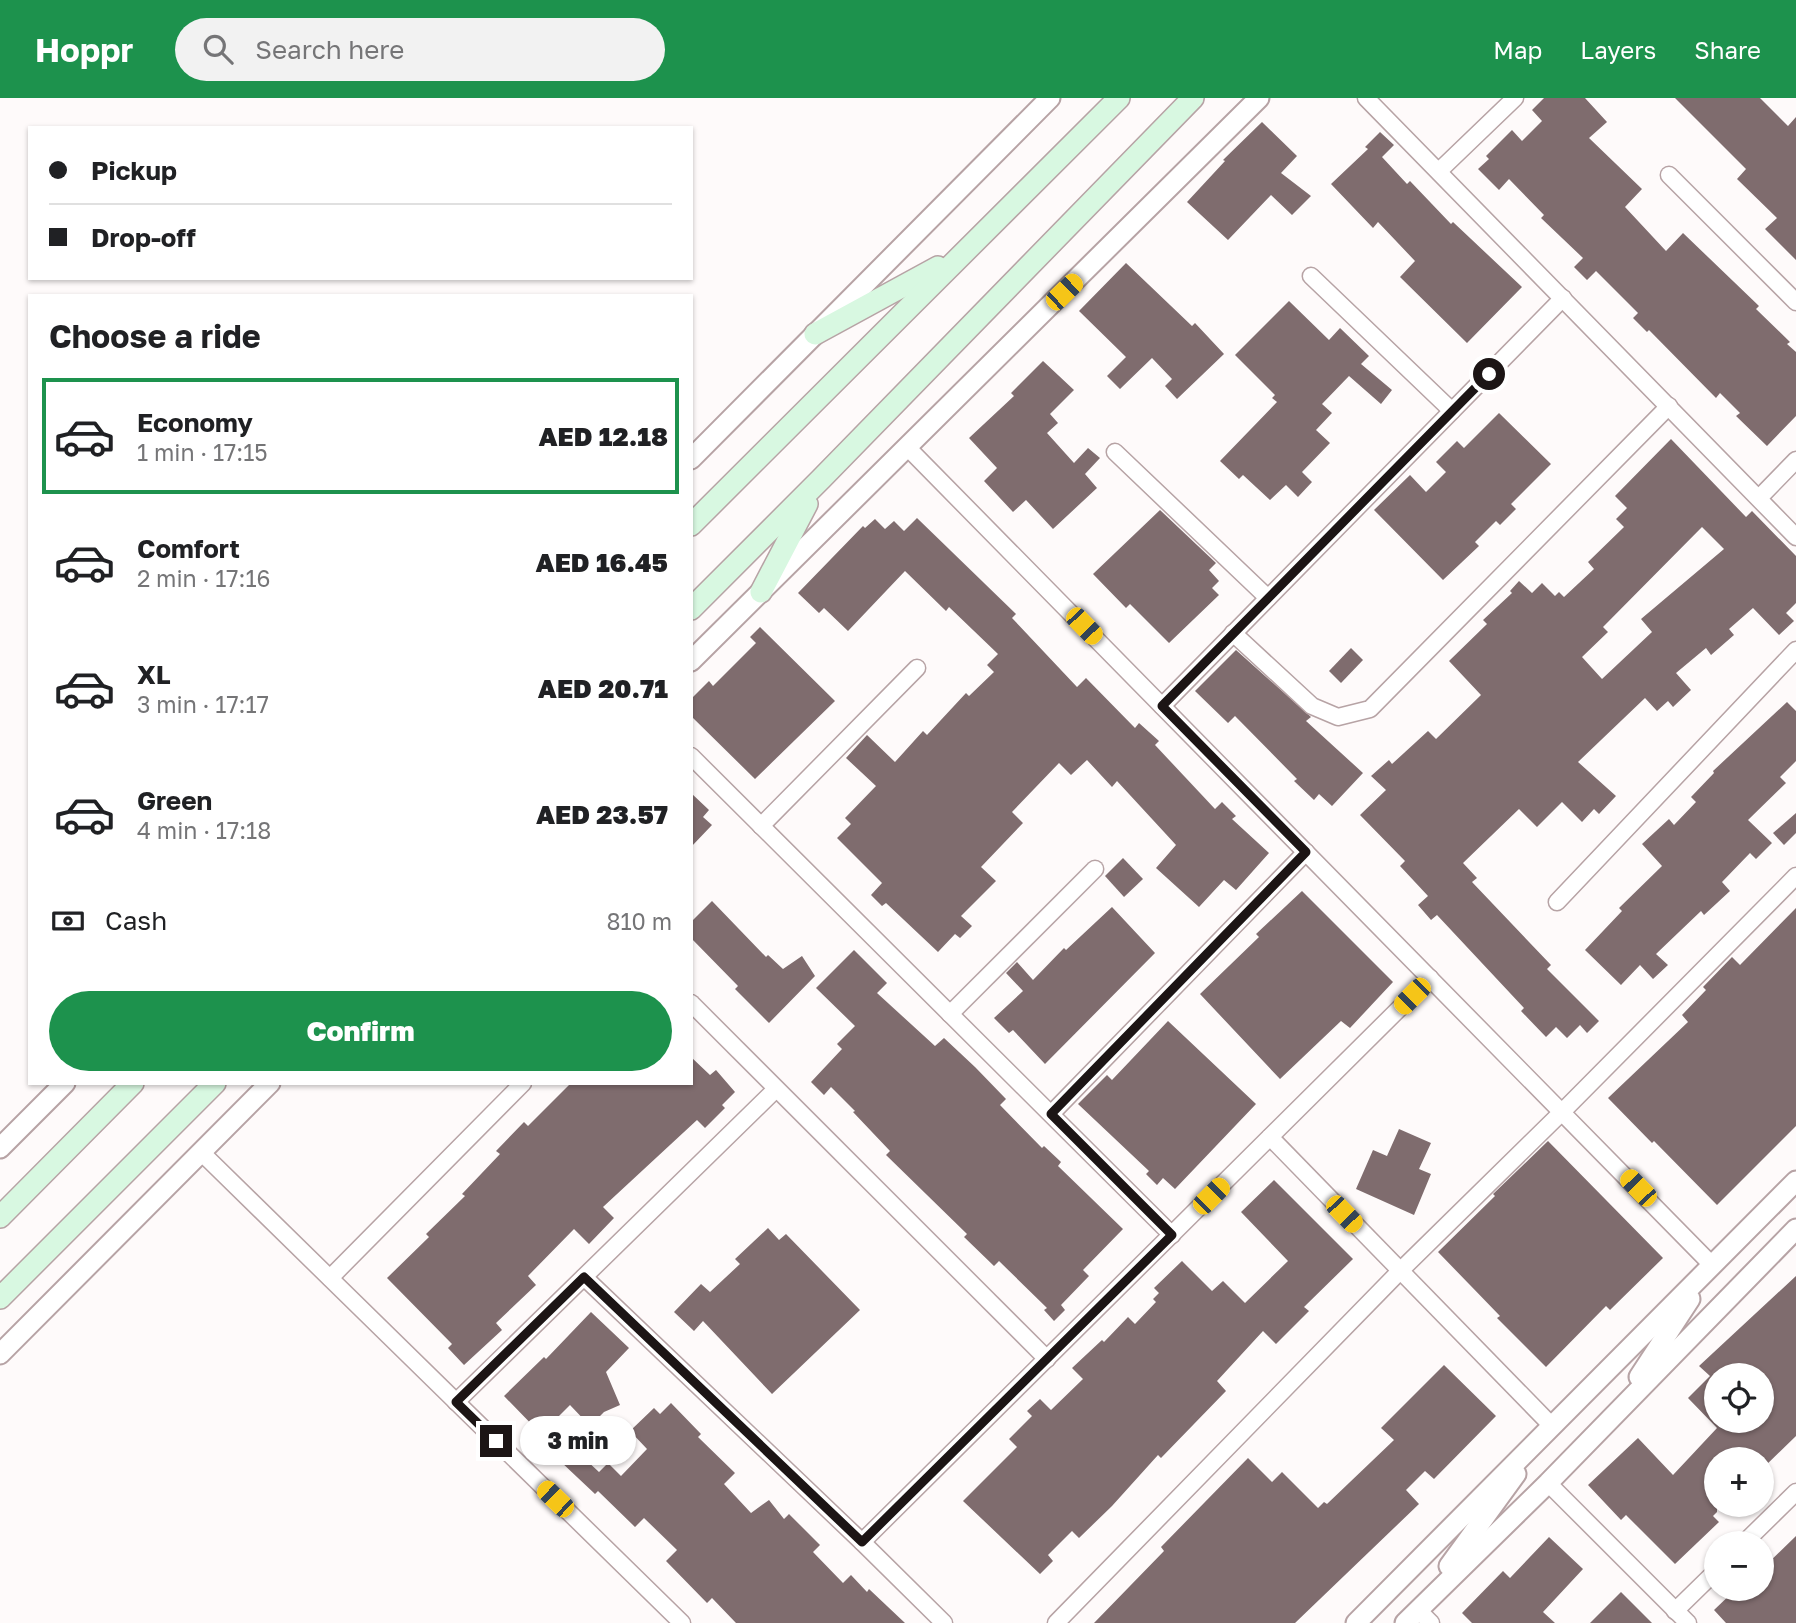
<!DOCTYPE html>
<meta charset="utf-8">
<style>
:root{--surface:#fff;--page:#f2f2f2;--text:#202124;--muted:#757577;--line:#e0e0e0;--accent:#1d924d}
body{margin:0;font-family:"Golos Text",sans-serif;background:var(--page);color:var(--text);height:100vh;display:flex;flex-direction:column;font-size:26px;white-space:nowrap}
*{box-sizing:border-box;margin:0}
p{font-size:23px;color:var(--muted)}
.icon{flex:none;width:38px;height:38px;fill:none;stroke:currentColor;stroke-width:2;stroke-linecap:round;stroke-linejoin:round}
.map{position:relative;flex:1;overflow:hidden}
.drawer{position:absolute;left:28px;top:196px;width:665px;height:791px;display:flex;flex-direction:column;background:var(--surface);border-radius:0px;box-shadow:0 2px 5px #0004}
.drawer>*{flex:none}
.top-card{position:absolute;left:28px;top:28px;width:665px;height:154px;border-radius:0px;box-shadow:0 2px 5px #0004;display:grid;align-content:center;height:154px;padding:0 21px;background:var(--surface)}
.tools{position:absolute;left:1704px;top:1265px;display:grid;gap:14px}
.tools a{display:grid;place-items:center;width:70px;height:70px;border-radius:50%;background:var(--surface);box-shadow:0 2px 5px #0004;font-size:35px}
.end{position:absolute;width:32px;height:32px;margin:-16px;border:9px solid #1c1515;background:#fff;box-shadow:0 0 0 4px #fff}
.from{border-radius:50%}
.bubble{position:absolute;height:49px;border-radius:24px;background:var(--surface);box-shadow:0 2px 5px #0004;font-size:23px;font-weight:800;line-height:49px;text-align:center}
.car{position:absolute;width:21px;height:42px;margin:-21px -10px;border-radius:9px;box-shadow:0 0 5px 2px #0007;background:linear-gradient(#f5c518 24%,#345 0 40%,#f5c518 0 76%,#345 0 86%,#f5c518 0)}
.top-card b{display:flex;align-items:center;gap:24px;height:66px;font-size:26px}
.top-card b+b{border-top:2px solid var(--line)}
.top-card i{width:18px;height:18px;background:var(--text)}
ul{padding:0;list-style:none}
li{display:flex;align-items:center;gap:21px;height:116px;margin:0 14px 10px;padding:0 7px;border:4px solid transparent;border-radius:0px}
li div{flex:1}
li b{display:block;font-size:26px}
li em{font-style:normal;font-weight:800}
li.active{border-color:var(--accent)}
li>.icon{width:63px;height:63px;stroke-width:1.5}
h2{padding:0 21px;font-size:32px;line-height:84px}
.pay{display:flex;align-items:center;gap:18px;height:77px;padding:0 21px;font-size:26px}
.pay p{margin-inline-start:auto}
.cta{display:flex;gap:14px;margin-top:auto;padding:14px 21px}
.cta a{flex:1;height:80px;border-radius:42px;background:var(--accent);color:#fff;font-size:28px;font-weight:800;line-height:80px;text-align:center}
header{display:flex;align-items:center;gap:42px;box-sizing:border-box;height:98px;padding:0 35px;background:var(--accent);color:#fff}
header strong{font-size:33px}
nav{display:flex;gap:38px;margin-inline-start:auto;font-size:24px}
.search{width:490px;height:63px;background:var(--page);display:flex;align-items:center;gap:18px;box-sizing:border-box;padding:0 24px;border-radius:38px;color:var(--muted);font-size:26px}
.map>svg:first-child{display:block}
</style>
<header>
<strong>Hoppr</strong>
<div class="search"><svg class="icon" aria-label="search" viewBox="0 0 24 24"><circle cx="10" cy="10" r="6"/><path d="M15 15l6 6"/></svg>Search here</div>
<nav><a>Map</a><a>Layers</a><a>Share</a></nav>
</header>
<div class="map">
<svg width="1796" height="1525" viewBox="0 0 1796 1525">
<rect width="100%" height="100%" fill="#fefafa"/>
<!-- building -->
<g fill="#7f6c6e" fill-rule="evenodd">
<polygon points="1544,0 1585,0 1607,24 1589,40 1642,91 1625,109 1666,153 1683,135 1759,208 1756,211 1790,244 1787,246 1796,254 1796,318 1767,348 1736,318 1740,315 1720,295 1716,300 1649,232 1647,234 1633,220 1638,215 1596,173 1587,182 1574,169 1583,160 1541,120 1544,117 1509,81 1499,92 1478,71 1489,61 1486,58 1512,32 1522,43 1542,23 1532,12"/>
<polygon points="1675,0 1760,0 1788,28 1796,19 1796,162 1765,131 1777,120 1737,81 1746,71"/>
<polygon points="1262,24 1297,58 1281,75 1311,98 1292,117 1271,97 1228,142 1187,104 1225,63 1223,62"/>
<polygon points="1380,34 1394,47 1382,59 1407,86 1410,83 1451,126 1453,124 1522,189 1467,245 1400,179 1415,163 1378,124 1373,130 1331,86 1368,51 1365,49"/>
<polygon points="1126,165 1192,228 1195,225 1224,256 1177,301 1165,288 1172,281 1152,260 1120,291 1107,278 1126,259 1079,213"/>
<polygon points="1289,203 1329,242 1340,230 1369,258 1361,266 1392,292 1381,306 1349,278 1322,306 1332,315 1316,332 1330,345 1302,374 1312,384 1298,399 1286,387 1270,402 1243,377 1239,381 1220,363 1277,304 1272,300 1275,297 1235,257"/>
<polygon points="1043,263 1074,292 1050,316 1058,325 1047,335 1074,365 1088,350 1100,360 1085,376 1097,390 1053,431 1026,402 1013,414 984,383 997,370 969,340 1014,298 1011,295"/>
<polygon points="1499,315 1551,366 1511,406 1516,411 1500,427 1496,423 1475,444 1479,448 1443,482 1374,412 1410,377 1426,394 1446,374 1436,364 1457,343 1464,350"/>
<path d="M1671 341 1746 419 1752 413 1796 458V505L1786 515 1794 523 1779 537 1753 510 1729 531 1734 537 1711 557 1706 550 1676 575 1691 592 1673 609 1668 603 1657 613 1645 600 1578 664 1616 698 1599 716 1594 711 1582 724 1562 704 1537 729 1519 711 1463 765 1477 780 1472 784 1551 867 1547 871 1599 923 1587 935 1580 927 1567 940 1556 929 1546 939 1521 913 1524 910 1437 817 1431 822 1418 807 1428 798 1400 768 1405 763 1360 717 1386 692 1371 678 1389 662 1392 666 1428 633 1436 641 1481 597 1449 563 1487 526 1483 522 1512 495 1510 493 1519 483 1532 495 1542 485 1555 498 1559 494 1564 499 1594 471 1588 464 1624 429 1616 421 1627 410 1615 398ZM1702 429 1724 451 1641 521 1652 534 1602 581 1582 559 1608 534 1603 529Z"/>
<polygon points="1160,412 1216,465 1209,472 1219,483 1212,490 1219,497 1169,545 1130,506 1126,510 1093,476"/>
<polygon points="917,420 1016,516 1012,520 1077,589 1086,580 1135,630 1139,625 1159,643 1155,647 1215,711 1222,704 1236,718 1232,721 1269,755 1236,792 1224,782 1199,809 1156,770 1176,747 1117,683 1112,689 1087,662 1071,677 1059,665 1012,714 1023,725 981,769 996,783 961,818 972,828 960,840 955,836 938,854 886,805 882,808 871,797 882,785 837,740 851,726 845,720 876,688 846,660 867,637 895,664 923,633 927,637 966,595 969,598 994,574 987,567 998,556 949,509 946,513 905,473 848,533 824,510 819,515 798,495 863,428 865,430 875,421 885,431 894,423 904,433"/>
<polygon points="760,529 835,603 755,681 691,618 691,601 709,583 713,588 756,545 750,539"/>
<polygon points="1351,550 1363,562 1341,585 1329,573"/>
<polygon points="1236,552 1311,619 1306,623 1363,675 1332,708 1319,696 1314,702 1294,683 1297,681 1235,618 1228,625 1195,593"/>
<polygon points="1787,604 1796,613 1796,663 1780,679 1786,685 1748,722 1772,745 1756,761 1750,755 1722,784 1730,793 1704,817 1701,813 1656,856 1668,867 1653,881 1640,867 1621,887 1585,852 1622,813 1619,810 1662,768 1642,746 1669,721 1674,727 1696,704 1691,699 1714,675 1713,673"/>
<polygon points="691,695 709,712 703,719 712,727 691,749"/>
<polygon points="1796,715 1796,735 1784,747 1773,735"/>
<polygon points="1123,760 1143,781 1124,799 1105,778"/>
<polygon points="1302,793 1393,884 1350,930 1341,923 1280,981 1200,896 1259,839 1256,836"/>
<polygon points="712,803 766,859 768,857 783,871 802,858 815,878 769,925 735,891 738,888 691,840 691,824"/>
<polygon points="1112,809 1155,855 1045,966 1013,932 1009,935 994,920 1023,893 1006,875 1017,864 1033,882 1064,850 1066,852"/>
<polygon points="1796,810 1796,1028 1717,1107 1654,1043 1652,1045 1608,1000 1688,924 1682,917 1706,892 1703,889 1732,859 1740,867"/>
<polygon points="854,852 887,885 877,895 935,948 944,940 975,969 1006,1001 1000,1007 1042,1050 1044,1048 1061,1064 1058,1068 1123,1131 1083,1172 1089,1178 1061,1207 1065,1212 1054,1223 1044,1212 1047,1210 999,1163 994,1168 964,1139 967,1136 886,1057 890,1053 853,1014 855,1013 831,989 824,997 811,984 842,951 837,946 855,928 816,890"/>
<polygon points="1168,923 1256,1006 1175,1091 1163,1080 1157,1087 1146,1076 1149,1073 1078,1006 1107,977 1112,982"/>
<polygon points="691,959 710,977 716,972 735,994 722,1007 725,1010 705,1030 697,1022 603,1109 614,1120 589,1146 574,1131 528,1178 536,1187 496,1225 502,1232 464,1267 448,1250 452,1246 387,1180 429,1139 426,1136 465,1098 462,1096 500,1056 496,1053 524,1024 528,1028 571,985 691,985"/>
<polygon points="1399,1031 1431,1045 1419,1071 1431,1076 1414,1117 1356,1091 1373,1052 1387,1058"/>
<polygon points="1548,1043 1663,1160 1610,1212 1606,1208 1546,1269 1497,1220 1500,1218 1438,1154 1495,1098 1493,1096"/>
<polygon points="1274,1082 1353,1161 1304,1209 1309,1213 1276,1246 1263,1233 1217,1283 1226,1293 1161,1360 1158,1357 1112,1408 1079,1440 1072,1433 1048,1457 1053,1463 1040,1476 963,1403 1017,1349 1009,1341 1032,1318 1027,1313 1040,1301 1051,1312 1083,1281 1072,1270 1102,1242 1104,1244 1128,1219 1135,1226 1156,1204 1153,1201 1159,1195 1154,1190 1182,1163 1212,1193 1223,1183 1245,1205 1288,1163 1241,1114"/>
<polygon points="768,1130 779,1142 786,1136 860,1212 772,1296 703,1223 694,1233 674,1214 701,1186 710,1194 740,1166 735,1161"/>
<path d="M1796 1178V1338L1762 1371V1362H1717V1414L1713 1418 1719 1424 1675 1466 1626 1417 1621 1422 1588 1387 1638 1340 1673 1377 1717 1330 1688 1300 1710 1278 1699 1268ZM1717 1278H1762V1323H1717Z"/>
<polygon points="591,1214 629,1250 606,1274 620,1307 604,1314 590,1328 570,1307 541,1336 504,1298 544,1259 546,1261"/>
<polygon points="1444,1267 1496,1318 1434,1381 1425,1373 1406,1392 1419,1406 1295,1525 1094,1525 1164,1453 1161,1449 1248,1360 1272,1384 1282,1374 1318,1410 1324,1404 1327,1406 1394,1342 1381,1330"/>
<polygon points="671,1305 701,1336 698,1339 735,1375 724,1386 751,1415 769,1402 784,1421 789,1416 820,1447 813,1454 843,1485 851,1477 867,1494 869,1491 905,1525 736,1525 712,1500 707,1505 666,1463 677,1452 644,1420 635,1429 598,1393 595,1396 543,1347 556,1334 599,1374 608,1365 621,1378 647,1351 630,1333 654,1310 660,1316"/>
<polygon points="1796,1438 1796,1525 1726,1525 1714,1512 1736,1491 1762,1491 1762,1471"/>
<polygon points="1549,1439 1583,1471 1543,1514 1555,1525 1472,1525 1462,1515 1503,1473 1510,1480"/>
<polygon points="1621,1494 1652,1525 1590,1525"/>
</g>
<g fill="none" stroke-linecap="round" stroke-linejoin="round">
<defs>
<g id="minor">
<polyline points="1366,0 1796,439"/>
<polyline points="1439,73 1515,0"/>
<polyline points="1669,77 1796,204"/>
<polyline points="1311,178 1452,313"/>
<polyline points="907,349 1712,1167"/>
<polyline points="1115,354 1268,500"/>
<polyline points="1759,400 1796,362"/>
<polyline points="1233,535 1312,608 1338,619 1370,611 1669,308"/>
<polyline points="1162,608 1563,200"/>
<polyline points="691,658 1172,1137"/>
<polyline points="761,728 917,570"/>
<polyline points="1557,804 1796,552"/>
<polyline points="691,905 1047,1261"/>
<polyline points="950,916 1095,771"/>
<polyline points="1051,1016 1306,754"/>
<polyline points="1270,1039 1551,1327"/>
<polyline points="201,1054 682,1525"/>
<polyline points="584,1179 862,1444 944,1525"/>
<polyline points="330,1180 523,985"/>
<polyline points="456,1304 776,991"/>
<polyline points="1548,1385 1688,1525"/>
<polyline points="862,1444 1430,880"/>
<polyline points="1743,1446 1796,1394"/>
<polyline points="1418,1512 1431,1525"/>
<polyline points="1675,1513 1717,1472"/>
<polyline points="1056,1525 1400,1173 1563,1013 1796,778"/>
</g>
<g id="tertiary">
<polyline points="691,361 1050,0"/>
<polyline points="691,563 1259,0"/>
<polyline points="0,1050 65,985"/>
<polyline points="0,1256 270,985"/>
<polyline points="1639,1279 1690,1201"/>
<polyline points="1449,1468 1516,1376"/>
<polyline points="1356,1525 1796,1083"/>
<polyline points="1405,1525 1548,1385 1796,1131"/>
</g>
<g id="secondary">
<polyline points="815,236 938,169"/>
<polyline points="691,427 1119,0"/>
<polyline points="761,494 807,406"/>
<polyline points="691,511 821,381 1193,0"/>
<polyline points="0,1119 133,985"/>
<polyline points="0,1200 215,985"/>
</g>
</defs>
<!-- minor casing -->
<use href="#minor" stroke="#b7a3a5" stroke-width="19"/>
<!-- tertiary casing -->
<use href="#tertiary" stroke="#b7a3a5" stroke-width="23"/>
<!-- secondary casing -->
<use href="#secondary" stroke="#b7a3a5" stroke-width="24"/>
<!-- minor -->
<use href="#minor" stroke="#fff" stroke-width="16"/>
<!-- tertiary -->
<use href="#tertiary" stroke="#fff" stroke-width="19"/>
<!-- secondary -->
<use href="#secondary" stroke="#d8f8e1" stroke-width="21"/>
</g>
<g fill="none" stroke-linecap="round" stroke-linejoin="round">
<!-- route -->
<polyline stroke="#1c1515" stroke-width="9" points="496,1343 456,1304 584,1179 862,1444 1172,1137 1051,1016 1306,754 1162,608 1489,276"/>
</g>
</svg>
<div class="tools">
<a><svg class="icon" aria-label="locate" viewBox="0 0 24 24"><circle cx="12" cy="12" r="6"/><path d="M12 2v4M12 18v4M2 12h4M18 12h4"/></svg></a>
<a>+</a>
<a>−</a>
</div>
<i class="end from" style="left:1489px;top:276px"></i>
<i class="end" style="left:496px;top:1343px"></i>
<div class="bubble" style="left:520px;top:1318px;width:116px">3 min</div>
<i class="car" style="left:1064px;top:194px;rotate:46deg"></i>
<i class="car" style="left:1084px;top:528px;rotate:136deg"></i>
<i class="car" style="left:1412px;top:898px;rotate:225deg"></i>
<i class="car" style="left:1638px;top:1090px;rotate:316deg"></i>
<i class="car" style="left:1211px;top:1098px;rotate:45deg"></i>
<i class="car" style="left:1344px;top:1116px;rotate:136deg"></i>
<i class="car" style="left:555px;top:1401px;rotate:314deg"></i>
<div class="top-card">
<b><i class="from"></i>Pickup</b>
<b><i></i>Drop-off</b>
</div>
<section class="drawer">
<h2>Choose a ride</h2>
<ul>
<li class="active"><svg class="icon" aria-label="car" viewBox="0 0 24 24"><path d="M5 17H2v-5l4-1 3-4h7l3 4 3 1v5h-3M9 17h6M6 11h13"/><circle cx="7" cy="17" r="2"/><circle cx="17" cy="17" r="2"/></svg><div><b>Economy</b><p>1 min · 17:15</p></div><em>AED 12.18</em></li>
<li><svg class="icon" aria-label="car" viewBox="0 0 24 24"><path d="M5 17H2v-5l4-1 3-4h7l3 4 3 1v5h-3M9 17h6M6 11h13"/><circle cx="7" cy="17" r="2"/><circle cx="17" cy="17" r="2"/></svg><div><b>Comfort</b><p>2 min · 17:16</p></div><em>AED 16.45</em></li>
<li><svg class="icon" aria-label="car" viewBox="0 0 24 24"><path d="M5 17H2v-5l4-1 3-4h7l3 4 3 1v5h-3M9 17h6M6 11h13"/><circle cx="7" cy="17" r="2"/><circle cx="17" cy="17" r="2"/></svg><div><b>XL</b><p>3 min · 17:17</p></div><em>AED 20.71</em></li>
<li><svg class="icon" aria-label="car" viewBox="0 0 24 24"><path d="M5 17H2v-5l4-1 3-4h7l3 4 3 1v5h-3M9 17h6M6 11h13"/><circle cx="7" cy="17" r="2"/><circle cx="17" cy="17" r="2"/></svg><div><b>Green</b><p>4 min · 17:18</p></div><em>AED 23.57</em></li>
</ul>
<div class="pay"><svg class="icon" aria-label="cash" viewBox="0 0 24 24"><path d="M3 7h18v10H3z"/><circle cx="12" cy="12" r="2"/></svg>Cash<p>810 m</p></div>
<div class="cta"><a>Confirm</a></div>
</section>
</div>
